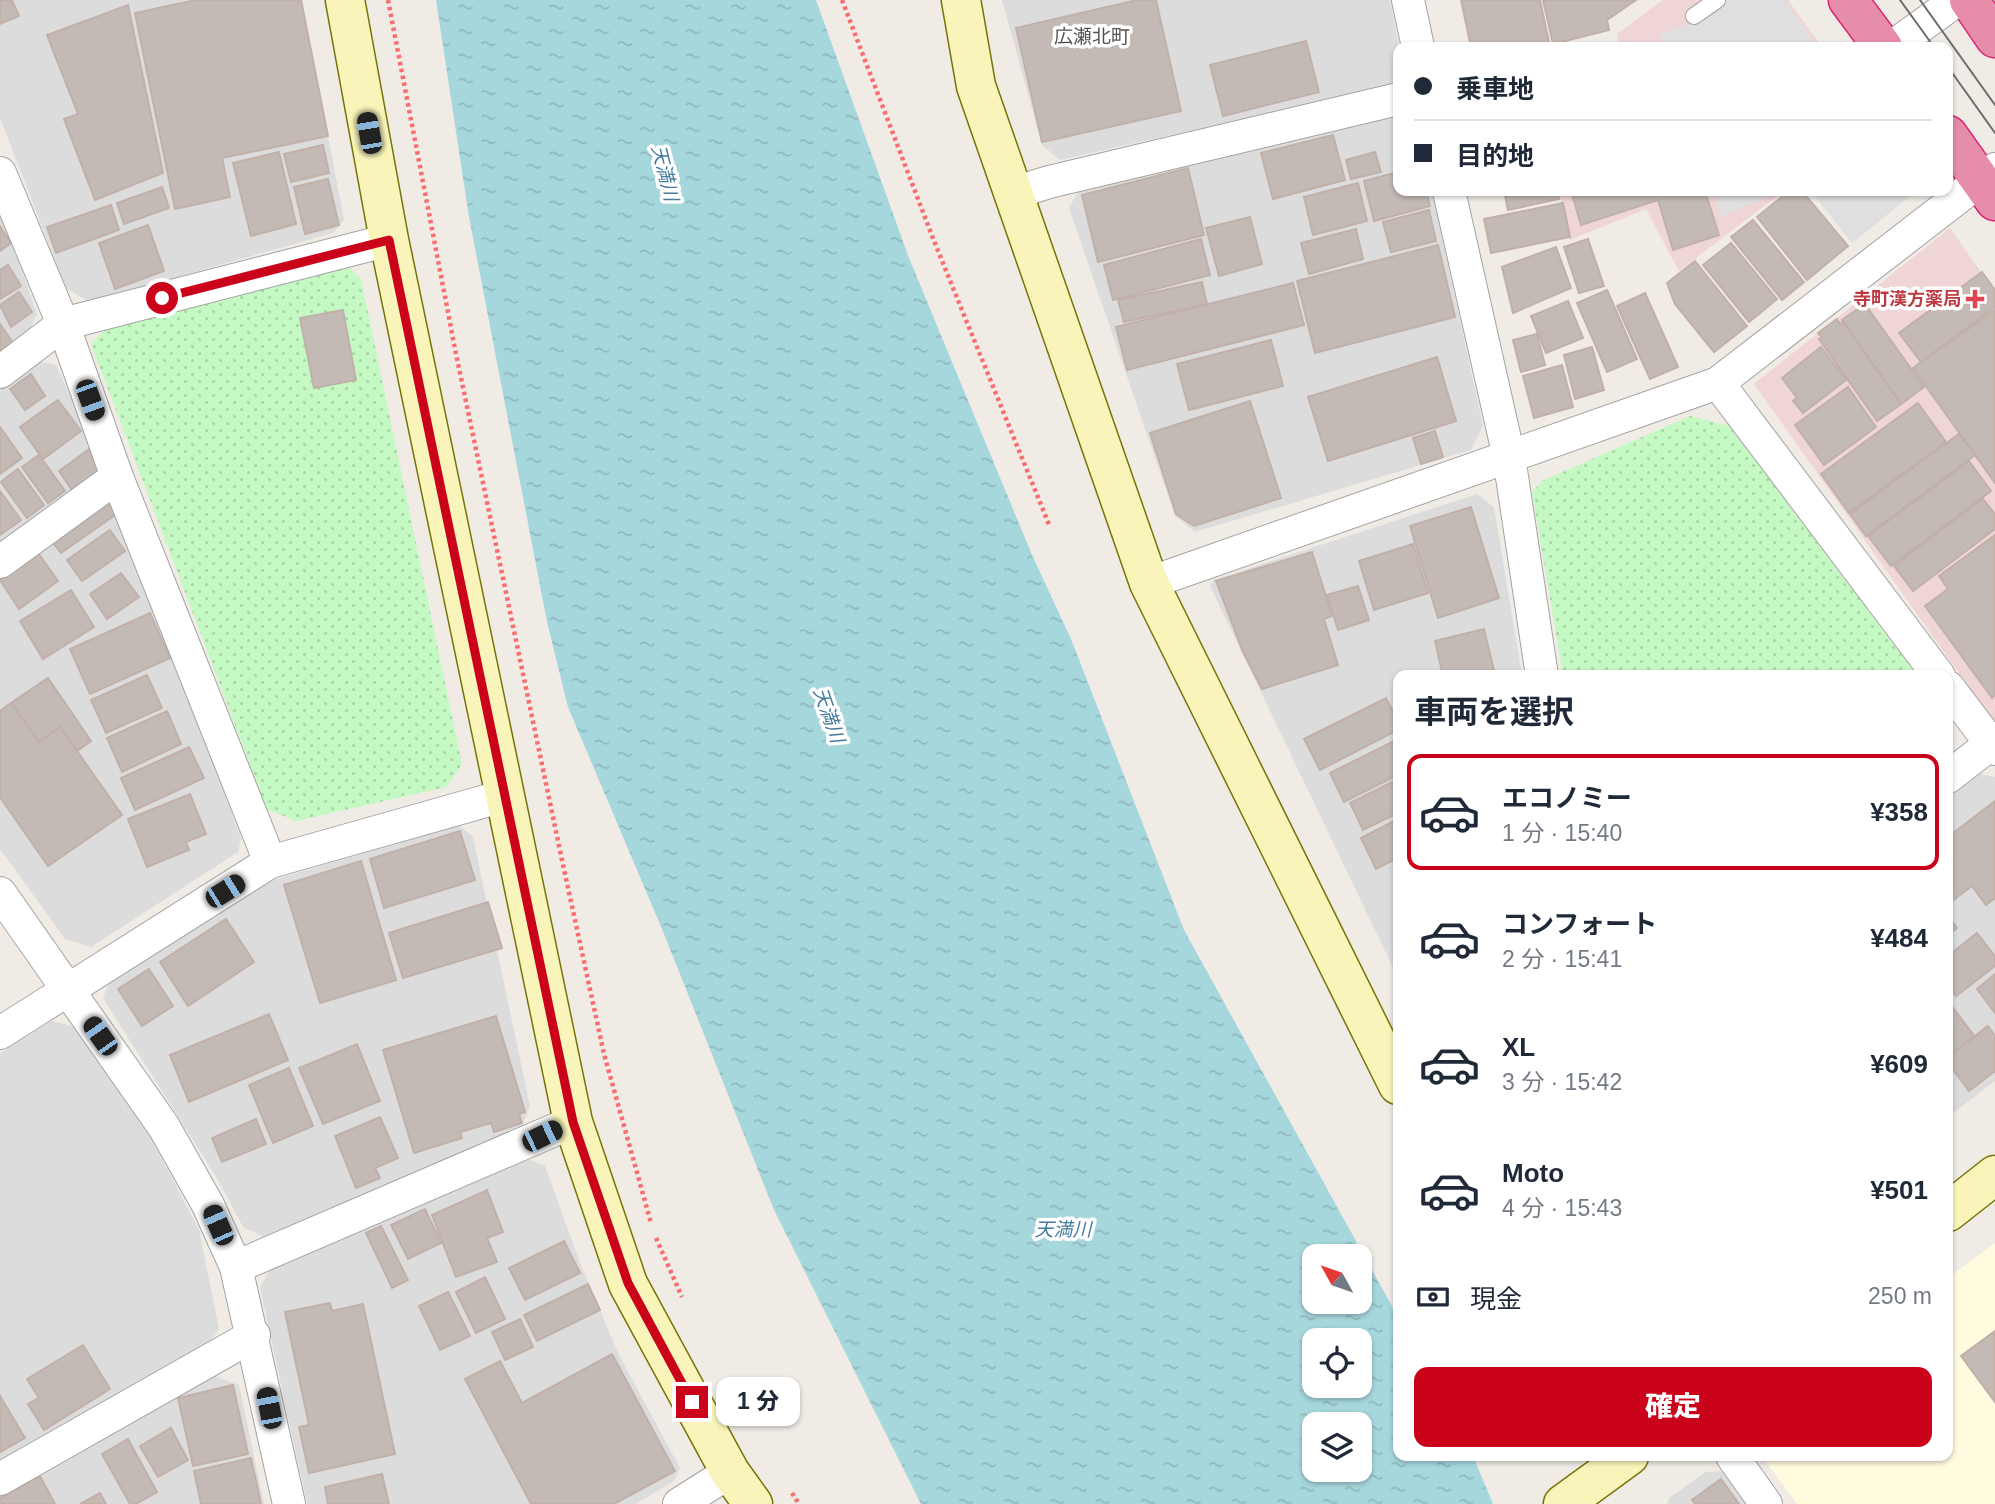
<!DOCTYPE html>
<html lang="ja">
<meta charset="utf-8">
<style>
:root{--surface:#fff;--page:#f6f6f7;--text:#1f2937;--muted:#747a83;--line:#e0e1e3;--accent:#cb031a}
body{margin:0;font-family:Helvetica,"Noto Sans JP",sans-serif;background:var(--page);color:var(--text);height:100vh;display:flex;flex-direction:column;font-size:26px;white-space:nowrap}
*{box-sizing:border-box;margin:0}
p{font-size:23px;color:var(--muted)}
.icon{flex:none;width:38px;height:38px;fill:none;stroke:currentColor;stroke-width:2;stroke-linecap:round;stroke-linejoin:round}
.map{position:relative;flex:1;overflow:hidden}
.sheet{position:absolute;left:1393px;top:670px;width:560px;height:791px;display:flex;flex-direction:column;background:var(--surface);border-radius:14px;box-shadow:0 2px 5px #0004}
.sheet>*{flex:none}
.guide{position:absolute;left:1393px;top:42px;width:560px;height:154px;border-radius:14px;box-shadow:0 2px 5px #0004;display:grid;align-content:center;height:154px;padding:0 21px;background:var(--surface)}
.needle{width:46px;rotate:310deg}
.fabs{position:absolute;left:1302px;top:1244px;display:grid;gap:14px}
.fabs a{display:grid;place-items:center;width:70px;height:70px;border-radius:14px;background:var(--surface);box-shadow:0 2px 5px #0004;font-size:35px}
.end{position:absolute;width:32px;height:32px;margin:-16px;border:9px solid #cb031a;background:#fff;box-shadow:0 0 0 4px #fff}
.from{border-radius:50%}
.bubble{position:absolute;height:49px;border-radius:14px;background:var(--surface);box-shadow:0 2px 5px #0004;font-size:23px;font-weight:800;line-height:49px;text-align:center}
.car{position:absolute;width:21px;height:42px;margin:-21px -10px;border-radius:9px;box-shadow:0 0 5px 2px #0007;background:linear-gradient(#222 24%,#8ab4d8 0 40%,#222 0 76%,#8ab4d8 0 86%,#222 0)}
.guide b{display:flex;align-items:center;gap:24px;height:66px;font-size:26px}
.guide b+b{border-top:2px solid var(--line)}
.guide i{width:18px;height:18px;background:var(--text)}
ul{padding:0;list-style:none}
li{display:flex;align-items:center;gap:21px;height:116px;margin:0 14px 10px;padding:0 7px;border:4px solid transparent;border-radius:14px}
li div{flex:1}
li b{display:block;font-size:26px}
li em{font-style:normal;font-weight:800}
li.active{border-color:var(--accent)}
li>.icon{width:63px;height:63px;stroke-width:1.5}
h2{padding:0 21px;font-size:32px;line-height:84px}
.pay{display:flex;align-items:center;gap:18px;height:77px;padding:0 21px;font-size:26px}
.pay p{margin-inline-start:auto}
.action{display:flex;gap:14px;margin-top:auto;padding:14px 21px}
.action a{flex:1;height:80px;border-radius:14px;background:var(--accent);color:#fff;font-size:28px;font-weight:800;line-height:80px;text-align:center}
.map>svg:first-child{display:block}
</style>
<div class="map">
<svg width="1995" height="1504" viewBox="0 0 1995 1504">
<defs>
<pattern id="park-dots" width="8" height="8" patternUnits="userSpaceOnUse" patternTransform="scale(1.75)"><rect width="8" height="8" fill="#c5f9c3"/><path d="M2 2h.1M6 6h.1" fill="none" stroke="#a9d5a7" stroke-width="1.8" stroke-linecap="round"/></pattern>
<pattern id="water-ripples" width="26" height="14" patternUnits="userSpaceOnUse" patternTransform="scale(1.75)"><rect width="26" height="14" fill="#a6d7dd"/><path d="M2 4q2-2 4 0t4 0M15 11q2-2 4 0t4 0" fill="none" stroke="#8eb8bd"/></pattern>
</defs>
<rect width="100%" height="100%" fill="#f0ebe5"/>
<!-- residential -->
<g fill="#dddcdc">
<polygon points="0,0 302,0 344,220 333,233 89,302 66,288 0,118"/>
<polygon points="1002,0 1390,0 1399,47 1398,76 1389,86 1060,160 1042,145"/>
<polygon points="1395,115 1398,116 1398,191 1432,191 1483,426 1471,450 1195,532 1175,516 1069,208 1079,190"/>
<polygon points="0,209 37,314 28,334 0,355"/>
<polygon points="35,361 56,365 103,468 0,548 0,388"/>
<polygon points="1477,494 1494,507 1522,675 1398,676 1398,978 1210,586 1213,580"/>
<polygon points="116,499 241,838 238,852 91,947 65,939 0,849 0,571"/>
<polygon points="1976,773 1995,777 1995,1081 1948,1117 1948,795"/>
<polygon points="459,825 473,837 530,1106 522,1126 266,1238 243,1227 217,1178 103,998 109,983 266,882"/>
<polygon points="52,1021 75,1027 151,1138 199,1230 219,1329 205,1349 0,1461 0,1053"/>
<polygon points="528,1159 545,1166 580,1263 619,1355 680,1468 674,1481 636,1504 307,1504 260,1288 271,1267"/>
<polygon points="214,1376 239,1385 264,1504 0,1504 0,1492"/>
<polygon points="1726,1471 1750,1504 1667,1504 1669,1498 1706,1472"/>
</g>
<!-- commercial -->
<g fill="#f0d5d7">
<polygon points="1663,0 1788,0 1822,47 1620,47 1617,34"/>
<polygon points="1559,191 1784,191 1679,271 1646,209 1570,240"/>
<polygon points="1950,228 1995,292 1995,724 1754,384"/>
</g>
<!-- education -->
<polygon fill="#fffbdf" points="1995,1243 1995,1504 1797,1504 1762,1456 1948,1456 1948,1278"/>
<!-- park -->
<g fill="url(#park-dots)">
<polygon points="345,263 361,279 462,764 446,787 296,821 267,809 91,344 110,324"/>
<polygon points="1690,416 1729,426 1917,675 1563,675 1532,492 1542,481"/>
</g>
<!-- parking -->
<g fill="#dfdfdf">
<polygon points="1728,0 1784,0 1818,47 1663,47 1659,34 1697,22"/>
<polygon points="1713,191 1780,191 1722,217"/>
<polygon points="1811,191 1910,191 1909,197 1852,243"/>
</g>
<!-- water -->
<path fill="url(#water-ripples)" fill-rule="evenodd" d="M436 0H816L909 258 1032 555 1071 639 1184 930 1398 1317V1456H1473L1493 1504H921L774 1210 662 929 568 707 547 622 469 217ZM1314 1256H1360V1302H1314ZM1314 1340H1360V1386H1314ZM1314 1424H1360V1470H1314Z"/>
<!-- building -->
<g fill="#c4bab5" stroke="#c1b0a8" stroke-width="2">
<polygon points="0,0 12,0 19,16 0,24"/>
<polygon points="196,0 301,0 328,136 222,158 230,197 175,209 135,13"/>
<polygon points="1137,0 1156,0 1181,111 1042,142 1016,28"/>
<polygon points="1461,0 1540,0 1550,47 1471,47"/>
<polygon points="1543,0 1636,0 1607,20 1609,30 1553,44"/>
<polygon points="128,5 163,173 95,200 64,119 78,114 47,35"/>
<polygon points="1306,41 1319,92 1223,116 1210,65"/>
<polygon points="1333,135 1345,180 1273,199 1261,153"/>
<polygon points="323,145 329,173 291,182 284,154"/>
<polygon points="279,152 296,224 251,236 233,163"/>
<polygon points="1375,152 1381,172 1351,179 1346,160"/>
<polygon points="1188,168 1204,235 1098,262 1082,195"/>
<polygon points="1398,172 1398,191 1426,191 1430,206 1374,221 1364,181"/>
<polygon points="328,179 339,225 305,234 294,187"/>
<polygon points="1358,183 1367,221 1313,235 1304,197"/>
<polygon points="162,187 169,208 124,224 117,203"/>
<polygon points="1504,191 1558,191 1559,199 1508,210"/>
<polygon points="1571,191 1705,191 1719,235 1673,250 1658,200 1581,225"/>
<polygon points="1789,191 1802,191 1848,246 1807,280 1757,217"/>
<polygon points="1563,203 1570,237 1491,253 1484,219"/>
<polygon points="111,205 119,230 56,253 47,227"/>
<polygon points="1429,210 1436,241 1391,252 1383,222"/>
<polygon points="1250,217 1262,264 1219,276 1206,228"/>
<polygon points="1753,220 1804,282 1782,300 1731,237"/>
<polygon points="148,225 164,271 115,289 99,243"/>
<polygon points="0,226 11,243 0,251"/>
<polygon points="1356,229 1363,259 1309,274 1301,243"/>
<polygon points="1201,239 1210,275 1113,300 1104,265"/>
<polygon points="1588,239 1604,286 1579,293 1564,247"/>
<polygon points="1731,243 1777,299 1749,322 1703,265"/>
<polygon points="1438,245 1455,317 1315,353 1297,281"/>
<polygon points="1556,247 1571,288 1513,313 1502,267"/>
<polygon points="1695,261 1747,326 1714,352 1675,304 1667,283"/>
<polygon points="8,265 21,286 0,299 0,270"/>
<polygon points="1982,272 1995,290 1995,307 1921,362 1899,333"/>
<polygon points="1202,282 1207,304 1124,322 1118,300"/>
<polygon points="1293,283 1304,325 1127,370 1116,327"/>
<polygon points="1607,290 1637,359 1607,372 1577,303"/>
<polygon points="19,292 32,312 11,327 0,305"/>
<polygon points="1645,293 1678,367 1650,379 1617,306"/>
<polygon points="1568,301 1583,338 1546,353 1531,316"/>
<polygon points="1865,304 1924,387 1901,404 1842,320"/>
<polygon points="343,310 356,380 314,388 300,318"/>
<polygon points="1995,310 1995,483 1913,368"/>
<polygon points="1837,319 1840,324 1843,322 1901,404 1877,421 1819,339 1822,337 1818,333"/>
<polygon points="0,324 13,343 0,352"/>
<polygon points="1537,334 1545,365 1521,372 1513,340"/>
<polygon points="1271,340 1283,386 1189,410 1177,364"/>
<polygon points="1592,347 1604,390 1575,399 1564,355"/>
<polygon points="1821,347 1846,380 1803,413 1793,401 1797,398 1782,378"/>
<polygon points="1437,357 1456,421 1328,461 1308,397"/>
<polygon points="1562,365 1573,407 1534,418 1523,376"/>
<polygon points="31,374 45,396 25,410 10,389"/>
<polygon points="1848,387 1876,427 1824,465 1795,425"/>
<polygon points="58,400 81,431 43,459 20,427"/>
<polygon points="1250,401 1281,498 1194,526 1176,514 1150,433"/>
<polygon points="1918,403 1946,442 1849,513 1821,474"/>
<polygon points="0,427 22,458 0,474"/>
<polygon points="1435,431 1443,457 1421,464 1413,438"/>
<polygon points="1959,434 1975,455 1866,536 1850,514"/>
<polygon points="92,447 101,473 74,493 59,471"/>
<polygon points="39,455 65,491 48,503 22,467"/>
<polygon points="1969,461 1991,491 1891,566 1868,536"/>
<polygon points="18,469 44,505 27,518 1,482"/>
<polygon points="0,491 21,520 0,535"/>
<polygon points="108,498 118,513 61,553 50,539"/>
<polygon points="1983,499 1995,514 1995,529 1913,591 1894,566"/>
<polygon points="1471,507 1499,598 1438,618 1410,526"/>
<polygon points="110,530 125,551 82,581 67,560"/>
<polygon points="1995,535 1995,695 1992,698 1925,606 1948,589 1939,576"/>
<polygon points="1413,544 1428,593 1374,610 1359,561"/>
<polygon points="1312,552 1332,616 1324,619 1338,665 1262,689 1243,652 1216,581"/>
<polygon points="38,553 58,581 19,609 0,580"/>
<polygon points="121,573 139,597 107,619 90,594"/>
<polygon points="1358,586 1369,620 1338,630 1327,595"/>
<polygon points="71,590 94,627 43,659 20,621"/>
<polygon points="150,613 170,658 90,694 70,649"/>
<polygon points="1484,629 1495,674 1443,676 1435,641"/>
<polygon points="147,675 162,708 106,733 91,700"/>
<polygon points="48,678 91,741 77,751 60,727 39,742 11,703"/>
<polygon points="1386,698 1398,722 1398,730 1320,770 1304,739"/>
<polygon points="11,703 39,742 60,727 122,815 48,866 0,797 0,711"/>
<polygon points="167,711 181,744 122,772 107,738"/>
<polygon points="1398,739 1398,775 1344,802 1330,773"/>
<polygon points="189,747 204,778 135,810 121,778"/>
<polygon points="1398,779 1398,813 1363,830 1350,803"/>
<polygon points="190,794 206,834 186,842 189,850 147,867 128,819"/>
<polygon points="1995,801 1995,898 1986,905 1972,886 1948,904 1948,864 1952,860 1948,854 1948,837"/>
<polygon points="1398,819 1398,858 1376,869 1361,838"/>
<polygon points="460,831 475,880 384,908 370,859"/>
<polygon points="361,861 396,980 320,1003 284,885"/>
<polygon points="488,902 502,948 403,978 389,933"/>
<polygon points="1948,916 1957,928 1948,935"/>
<polygon points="226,919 254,962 188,1006 160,962"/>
<polygon points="1977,933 1995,956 1995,966 1956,996 1948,986 1948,956"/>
<polygon points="149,969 173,1006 142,1026 118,989"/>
<polygon points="1995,974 1995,1013 1977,989"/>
<polygon points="1948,1001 1975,1037 1948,1057"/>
<polygon points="269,1014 288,1060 189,1102 170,1055"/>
<polygon points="496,1016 525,1112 519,1114 522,1123 494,1132 491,1123 460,1132 462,1138 414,1153 383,1050"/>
<polygon points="1988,1026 1995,1036 1995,1071 1969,1091 1948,1063 1948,1057"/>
<polygon points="357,1044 380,1101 323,1124 299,1068"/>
<polygon points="289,1068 313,1126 273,1143 249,1085"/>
<polygon points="380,1117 398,1158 375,1168 380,1178 356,1188 335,1136"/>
<polygon points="256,1119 266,1144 222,1162 212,1138"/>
<polygon points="487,1190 503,1232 487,1238 497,1262 456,1277 432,1215"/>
<polygon points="425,1209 441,1243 408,1259 391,1225"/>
<polygon points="381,1226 408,1280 392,1288 366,1233"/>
<polygon points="564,1241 580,1273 525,1300 509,1268"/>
<polygon points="485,1277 505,1319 476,1333 456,1292"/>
<polygon points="588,1284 600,1310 537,1341 524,1315"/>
<polygon points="448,1292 470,1336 440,1350 419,1306"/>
<polygon points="330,1303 332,1311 363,1304 395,1454 309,1473 299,1427 309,1425 285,1312"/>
<polygon points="520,1319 533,1347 505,1360 492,1332"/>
<polygon points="1995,1331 1995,1402 1961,1356"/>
<polygon points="83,1345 110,1389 44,1430 28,1404 39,1398 27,1379"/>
<polygon points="612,1354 675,1471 614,1504 531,1504 465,1379 500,1361 522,1403"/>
<polygon points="233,1385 248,1454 193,1466 178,1398"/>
<polygon points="0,1396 25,1438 0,1452"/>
<polygon points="171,1428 188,1460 158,1477 140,1446"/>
<polygon points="128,1439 157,1492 136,1504 130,1504 102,1454"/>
<polygon points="251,1458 261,1504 201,1504 194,1471"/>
<polygon points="382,1474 389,1504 328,1504 325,1487"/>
<polygon points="40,1476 55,1504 0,1504 0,1498"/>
<polygon points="1721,1479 1739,1504 1695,1504 1692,1500"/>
<polygon points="100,1493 106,1504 80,1504"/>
</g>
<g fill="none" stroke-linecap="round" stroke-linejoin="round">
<defs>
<polyline id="lane" points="1694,16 1717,0"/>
<g id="street">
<polyline points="1408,0 1418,47"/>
<polyline points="1892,47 1957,0"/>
<polyline points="0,173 63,324 117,477 270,862"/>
<polyline points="1449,191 1509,457 1542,676"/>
<polyline points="1014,193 1049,182 1398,99"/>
<polyline points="0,372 63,324 389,240"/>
<polyline points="1718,383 1939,676"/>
<polyline points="0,562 117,477"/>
<polyline points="1149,583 1718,383 1995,169"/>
<polyline points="1948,687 1995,749"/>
<polyline points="1948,777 1991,744"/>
<polyline points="0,893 164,1127 208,1205 236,1267 289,1504"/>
<polyline points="0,1033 270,862 507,795"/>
<polyline points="236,1267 573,1122"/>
<polyline points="1732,1456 1766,1504"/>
<polyline points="0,1479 254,1335"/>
<polyline points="679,1504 730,1472"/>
</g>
<g id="secondary">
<polyline points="345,0 389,240 573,1122 628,1284 730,1472 753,1504"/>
<polyline points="961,0 976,86 1149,583 1398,1085"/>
<polyline points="1948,1212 1995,1175"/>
<polyline points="1563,1504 1629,1456"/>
</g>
<g id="highway">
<polyline points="1848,0 1883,47"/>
<polyline points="1969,0 1995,38"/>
<polyline points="1948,135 1995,201"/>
</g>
</defs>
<!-- lane casing -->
<use href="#lane" stroke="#a3a3a3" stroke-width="18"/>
<!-- street casing -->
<use href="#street" stroke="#a3a3a3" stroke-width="34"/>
<!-- secondary casing -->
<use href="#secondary" stroke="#757506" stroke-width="41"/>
<!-- highway casing -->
<use href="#highway" stroke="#d92779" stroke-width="41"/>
<!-- path -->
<g stroke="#f86e70" stroke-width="4.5" stroke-dasharray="3.5 3.5" stroke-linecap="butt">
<polyline points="388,0 456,354 562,860 604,1054 651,1223"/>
<polyline points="842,0 934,241 1050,527"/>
<polyline points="656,1238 682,1297"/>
<polyline points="792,1493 799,1504"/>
</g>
<!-- lane -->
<use href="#lane" stroke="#fff" stroke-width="16"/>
<!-- street -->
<use href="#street" stroke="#fff" stroke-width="32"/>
<!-- secondary -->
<use href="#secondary" stroke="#f9f5ba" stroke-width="38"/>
<!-- highway -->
<use href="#highway" stroke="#e68ea9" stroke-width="38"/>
<!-- tram -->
<g stroke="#6d6d6d" stroke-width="2">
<polyline points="1900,0 1934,47"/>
<polyline points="1920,0 1995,105"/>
<polyline points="1948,67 1995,133"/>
</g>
</g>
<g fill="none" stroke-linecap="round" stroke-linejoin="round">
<!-- route -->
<polyline stroke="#cb031a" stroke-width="9" points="162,298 389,240 573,1122 628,1283 692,1402"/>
</g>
<!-- markers -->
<path fill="#e0444e" stroke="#fff" stroke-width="2.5" d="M1971.5 288.5h7v7h7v7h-7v7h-7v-7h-7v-7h7z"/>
<g text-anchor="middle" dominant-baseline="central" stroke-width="7" stroke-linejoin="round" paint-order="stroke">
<!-- health labels -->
<g font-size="18" font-weight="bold" fill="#be3a42" stroke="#fff" text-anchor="end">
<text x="1961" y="299">寺町漢方薬局</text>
</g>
<!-- neighbourhood labels -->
<g font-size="19" fill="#525252" stroke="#fff">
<text x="1092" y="36">広瀬北町</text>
</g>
<!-- water labels -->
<g font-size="19" font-style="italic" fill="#467c9e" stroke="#fff">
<text transform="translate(665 173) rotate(76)">天満川</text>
<text transform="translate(829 715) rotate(71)">天満川</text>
<text x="1063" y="1229">天満川</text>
</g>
</g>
</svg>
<div class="fabs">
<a><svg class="needle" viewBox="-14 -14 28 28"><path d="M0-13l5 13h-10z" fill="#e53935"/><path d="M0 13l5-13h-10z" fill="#747a83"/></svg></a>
<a><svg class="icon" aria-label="locate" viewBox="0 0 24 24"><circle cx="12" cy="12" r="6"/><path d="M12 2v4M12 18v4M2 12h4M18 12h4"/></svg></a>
<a><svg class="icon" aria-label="layers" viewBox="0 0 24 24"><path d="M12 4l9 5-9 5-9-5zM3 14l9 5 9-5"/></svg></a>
</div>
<i class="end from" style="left:162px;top:298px"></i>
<i class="end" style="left:692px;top:1402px"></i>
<div class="bubble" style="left:716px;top:1377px;width:84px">1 分</div>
<i class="car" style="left:369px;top:133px;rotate:350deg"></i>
<i class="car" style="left:90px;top:400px;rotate:160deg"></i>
<i class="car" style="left:225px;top:891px;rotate:58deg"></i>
<i class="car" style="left:100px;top:1036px;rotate:325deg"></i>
<i class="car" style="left:542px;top:1136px;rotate:64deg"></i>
<i class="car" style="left:218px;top:1225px;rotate:336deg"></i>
<i class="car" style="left:269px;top:1408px;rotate:349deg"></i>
<div class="guide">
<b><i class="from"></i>乗車地</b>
<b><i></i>目的地</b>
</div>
<section class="sheet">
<h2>車両を選択</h2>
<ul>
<li class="active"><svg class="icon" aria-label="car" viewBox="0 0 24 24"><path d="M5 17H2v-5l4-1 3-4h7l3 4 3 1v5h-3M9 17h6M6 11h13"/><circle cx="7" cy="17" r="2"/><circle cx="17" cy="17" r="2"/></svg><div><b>エコノミー</b><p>1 分 · 15:40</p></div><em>¥358</em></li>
<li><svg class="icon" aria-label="car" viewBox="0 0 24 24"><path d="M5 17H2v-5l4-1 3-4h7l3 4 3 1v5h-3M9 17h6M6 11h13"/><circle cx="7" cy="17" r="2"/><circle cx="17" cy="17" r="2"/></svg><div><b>コンフォート</b><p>2 分 · 15:41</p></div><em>¥484</em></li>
<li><svg class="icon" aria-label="car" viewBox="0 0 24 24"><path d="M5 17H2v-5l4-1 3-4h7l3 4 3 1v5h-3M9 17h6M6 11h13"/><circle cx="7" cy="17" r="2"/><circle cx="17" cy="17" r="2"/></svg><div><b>XL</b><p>3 分 · 15:42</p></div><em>¥609</em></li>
<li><svg class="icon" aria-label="car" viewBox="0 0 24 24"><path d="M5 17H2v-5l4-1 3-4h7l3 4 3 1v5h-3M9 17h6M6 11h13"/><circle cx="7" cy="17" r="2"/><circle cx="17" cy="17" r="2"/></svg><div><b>Moto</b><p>4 分 · 15:43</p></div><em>¥501</em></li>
</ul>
<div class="pay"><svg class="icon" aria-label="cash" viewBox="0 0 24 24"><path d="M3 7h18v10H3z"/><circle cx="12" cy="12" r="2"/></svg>現金<p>250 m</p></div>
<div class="action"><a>確定</a></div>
</section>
</div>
